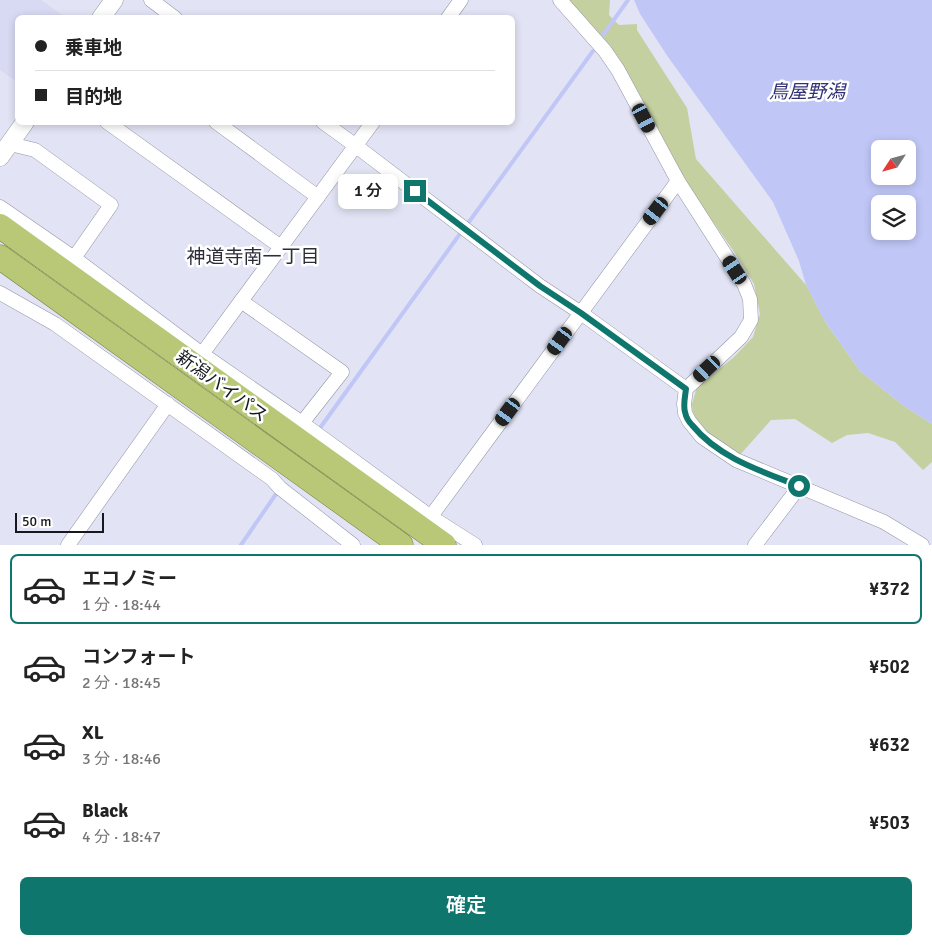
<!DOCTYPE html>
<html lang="ja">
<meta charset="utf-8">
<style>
:root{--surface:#fff;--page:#f6f6f6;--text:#222;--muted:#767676;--line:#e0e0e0;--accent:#0f766e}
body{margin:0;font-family:Signika,"Noto Sans JP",sans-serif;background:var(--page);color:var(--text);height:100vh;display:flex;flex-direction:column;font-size:19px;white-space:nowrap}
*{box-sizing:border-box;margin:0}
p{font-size:16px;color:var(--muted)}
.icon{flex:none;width:28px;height:28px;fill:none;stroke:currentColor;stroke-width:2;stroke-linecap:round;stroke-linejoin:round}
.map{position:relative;height:545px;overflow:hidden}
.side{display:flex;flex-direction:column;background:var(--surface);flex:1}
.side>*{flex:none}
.guide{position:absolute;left:15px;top:15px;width:500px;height:110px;border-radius:8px;box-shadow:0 2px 8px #0003;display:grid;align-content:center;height:110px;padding:0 20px;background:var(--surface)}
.needle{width:32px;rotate:234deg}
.fabs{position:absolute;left:871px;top:140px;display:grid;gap:10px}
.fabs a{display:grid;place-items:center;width:45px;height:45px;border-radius:8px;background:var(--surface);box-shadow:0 2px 8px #0003;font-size:25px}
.scale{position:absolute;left:15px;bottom:12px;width:89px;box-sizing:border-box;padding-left:5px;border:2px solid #17181e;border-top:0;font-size:14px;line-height:18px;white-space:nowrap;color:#17181e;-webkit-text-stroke:4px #fff;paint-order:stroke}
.end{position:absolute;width:22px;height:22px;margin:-11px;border:6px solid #0f766e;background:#fff;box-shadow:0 0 0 2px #fff}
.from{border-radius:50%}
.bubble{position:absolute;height:35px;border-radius:8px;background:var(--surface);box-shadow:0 2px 8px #0003;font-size:16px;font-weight:600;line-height:35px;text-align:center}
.car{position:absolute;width:15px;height:30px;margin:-15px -8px;border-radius:6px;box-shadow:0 0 4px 1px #0007;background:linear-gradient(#222 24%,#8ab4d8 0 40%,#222 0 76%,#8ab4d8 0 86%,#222 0)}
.guide b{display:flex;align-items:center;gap:18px;height:48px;font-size:19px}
.guide b+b{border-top:1px solid var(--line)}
.guide i{width:12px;height:12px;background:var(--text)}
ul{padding:9px 0 0;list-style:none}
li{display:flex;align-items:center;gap:15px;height:70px;margin:0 10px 8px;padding:0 10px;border:2px solid transparent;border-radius:8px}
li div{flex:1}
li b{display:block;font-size:19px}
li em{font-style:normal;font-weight:600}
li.on{border-color:var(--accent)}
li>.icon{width:45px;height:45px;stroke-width:1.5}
.action{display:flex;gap:10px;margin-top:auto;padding:10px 20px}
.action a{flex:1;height:58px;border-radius:8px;background:var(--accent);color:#fff;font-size:20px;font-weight:600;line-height:58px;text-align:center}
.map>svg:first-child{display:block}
</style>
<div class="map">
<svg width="932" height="545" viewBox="0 0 932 545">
<rect width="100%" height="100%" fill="#e2e4f5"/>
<!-- built -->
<polygon fill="#d7daf2" points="0,0 41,0 65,17 18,18 17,82 0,70"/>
<!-- green -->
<polygon fill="#c5d0a0" points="567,0 610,0 609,15 619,25 637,24 637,30 687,108 696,159 806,285 826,323 860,371 904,406 932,424 932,462 923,470 895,442 868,433 847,435 832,443 795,419 771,420 739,456 707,433 693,418 692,404 697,387 734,357 753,337 760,314 754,284 737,256 679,173"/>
<!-- water -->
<path fill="#c0c7f6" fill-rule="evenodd" d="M634 0H932V424L904 406 860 371 824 320 806 285 799 261 773 202 668 57 640 14ZM880 149H908V176H880ZM880 204H908V231H880Z"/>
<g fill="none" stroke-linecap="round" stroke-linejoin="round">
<!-- stream -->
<g stroke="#c0c7f6" stroke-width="4">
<polyline points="603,35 628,0"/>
<polyline points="466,226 593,51"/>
<polyline points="320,428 462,231"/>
<polyline points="241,545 276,494"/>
</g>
<defs>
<g id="minor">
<polyline points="151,0 175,18"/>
<polyline points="560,0 605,51 618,70 678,181 744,284 750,299 751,320 741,337 686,389 684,404 685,413 689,421 702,437 736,460 884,522 922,545"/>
<polyline points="448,18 461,0"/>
<polyline points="107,122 281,247"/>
<polyline points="216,122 318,197"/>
<polyline points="323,122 356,146 540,286 581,313 686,389"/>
<polyline points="10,144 35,150 111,205 74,258"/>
<polyline points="0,207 74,258 202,354 302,423 431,517 475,545"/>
<polyline points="0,293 55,324 272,479 280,488 353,545"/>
<polyline points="241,301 342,372 302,423"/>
<polyline points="202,354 373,122"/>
<polyline points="426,523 678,181"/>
<polyline points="68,545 168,404"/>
<polyline points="755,545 799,487"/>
</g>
<g id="tertiary">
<polyline points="101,18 114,0"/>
<polyline points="0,157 25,122"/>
</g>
<g id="trunk">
<polyline points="0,226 444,545"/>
<polyline points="0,257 401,545"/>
</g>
</defs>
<!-- minor casing -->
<use href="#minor" stroke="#9294a3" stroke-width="15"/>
<!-- tertiary casing -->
<use href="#tertiary" stroke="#9294a3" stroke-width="19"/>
<!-- trunk casing -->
<use href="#trunk" stroke="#758140" stroke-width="25"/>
<!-- minor -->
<use href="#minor" stroke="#fff" stroke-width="14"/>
<!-- tertiary -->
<use href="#tertiary" stroke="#fff" stroke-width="18"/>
<!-- trunk -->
<use href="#trunk" stroke="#b8c876" stroke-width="24"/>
</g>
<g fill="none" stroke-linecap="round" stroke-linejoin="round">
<!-- route -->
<path stroke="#0f766e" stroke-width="6" d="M415 191 540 286 581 313 686 389C685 397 683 405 685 412 686 417 689 422 692 425 719 458 761 471 799 486"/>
</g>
<g text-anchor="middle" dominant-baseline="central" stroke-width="5" stroke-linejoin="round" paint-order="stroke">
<!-- street labels -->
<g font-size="18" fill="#17181e" stroke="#fff">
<text transform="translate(222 386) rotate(36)">新潟バイパス</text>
</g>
<!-- water labels -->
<g font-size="19" font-style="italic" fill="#303174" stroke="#fff">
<text x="807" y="92">鳥屋野潟</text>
</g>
<!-- neighbourhood labels -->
<g font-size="19" fill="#2b2d39" stroke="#fff">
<text x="253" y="257">神道寺南一丁目</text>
</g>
</g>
</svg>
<div class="fabs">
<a><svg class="needle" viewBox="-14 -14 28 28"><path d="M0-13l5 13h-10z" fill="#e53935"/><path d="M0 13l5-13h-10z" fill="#767676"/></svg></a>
<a><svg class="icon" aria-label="layers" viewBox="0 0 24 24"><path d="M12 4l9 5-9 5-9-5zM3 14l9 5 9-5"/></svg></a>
</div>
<div class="scale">50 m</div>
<i class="end from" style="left:799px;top:486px"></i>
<i class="end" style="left:415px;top:191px"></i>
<div class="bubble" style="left:338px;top:174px;width:60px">1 分</div>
<i class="car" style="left:644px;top:118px;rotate:152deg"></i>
<i class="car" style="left:656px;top:211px;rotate:217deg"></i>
<i class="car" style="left:735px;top:270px;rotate:327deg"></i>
<i class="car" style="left:560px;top:341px;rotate:216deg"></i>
<i class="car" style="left:707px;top:369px;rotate:227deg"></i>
<i class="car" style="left:508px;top:412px;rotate:216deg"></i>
<div class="guide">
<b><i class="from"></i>乗車地</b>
<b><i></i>目的地</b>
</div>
</div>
<section class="side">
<ul>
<li class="on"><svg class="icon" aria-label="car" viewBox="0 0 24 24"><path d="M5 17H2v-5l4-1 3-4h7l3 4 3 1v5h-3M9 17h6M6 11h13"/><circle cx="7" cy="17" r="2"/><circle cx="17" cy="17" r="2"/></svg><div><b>エコノミー</b><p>1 分 · 18:44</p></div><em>¥372</em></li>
<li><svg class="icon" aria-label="car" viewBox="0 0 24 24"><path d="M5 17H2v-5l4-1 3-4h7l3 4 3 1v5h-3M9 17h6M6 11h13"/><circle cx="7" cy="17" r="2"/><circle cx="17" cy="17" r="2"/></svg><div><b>コンフォート</b><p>2 分 · 18:45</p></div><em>¥502</em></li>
<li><svg class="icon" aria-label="car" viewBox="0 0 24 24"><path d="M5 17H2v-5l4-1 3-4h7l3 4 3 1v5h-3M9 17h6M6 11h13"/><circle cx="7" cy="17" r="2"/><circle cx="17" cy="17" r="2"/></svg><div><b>XL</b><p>3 分 · 18:46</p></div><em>¥632</em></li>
<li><svg class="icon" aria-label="car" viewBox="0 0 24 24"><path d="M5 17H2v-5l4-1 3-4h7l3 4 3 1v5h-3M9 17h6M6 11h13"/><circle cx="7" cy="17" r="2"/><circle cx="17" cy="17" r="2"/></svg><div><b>Black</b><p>4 分 · 18:47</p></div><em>¥503</em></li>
</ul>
<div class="action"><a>確定</a></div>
</section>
